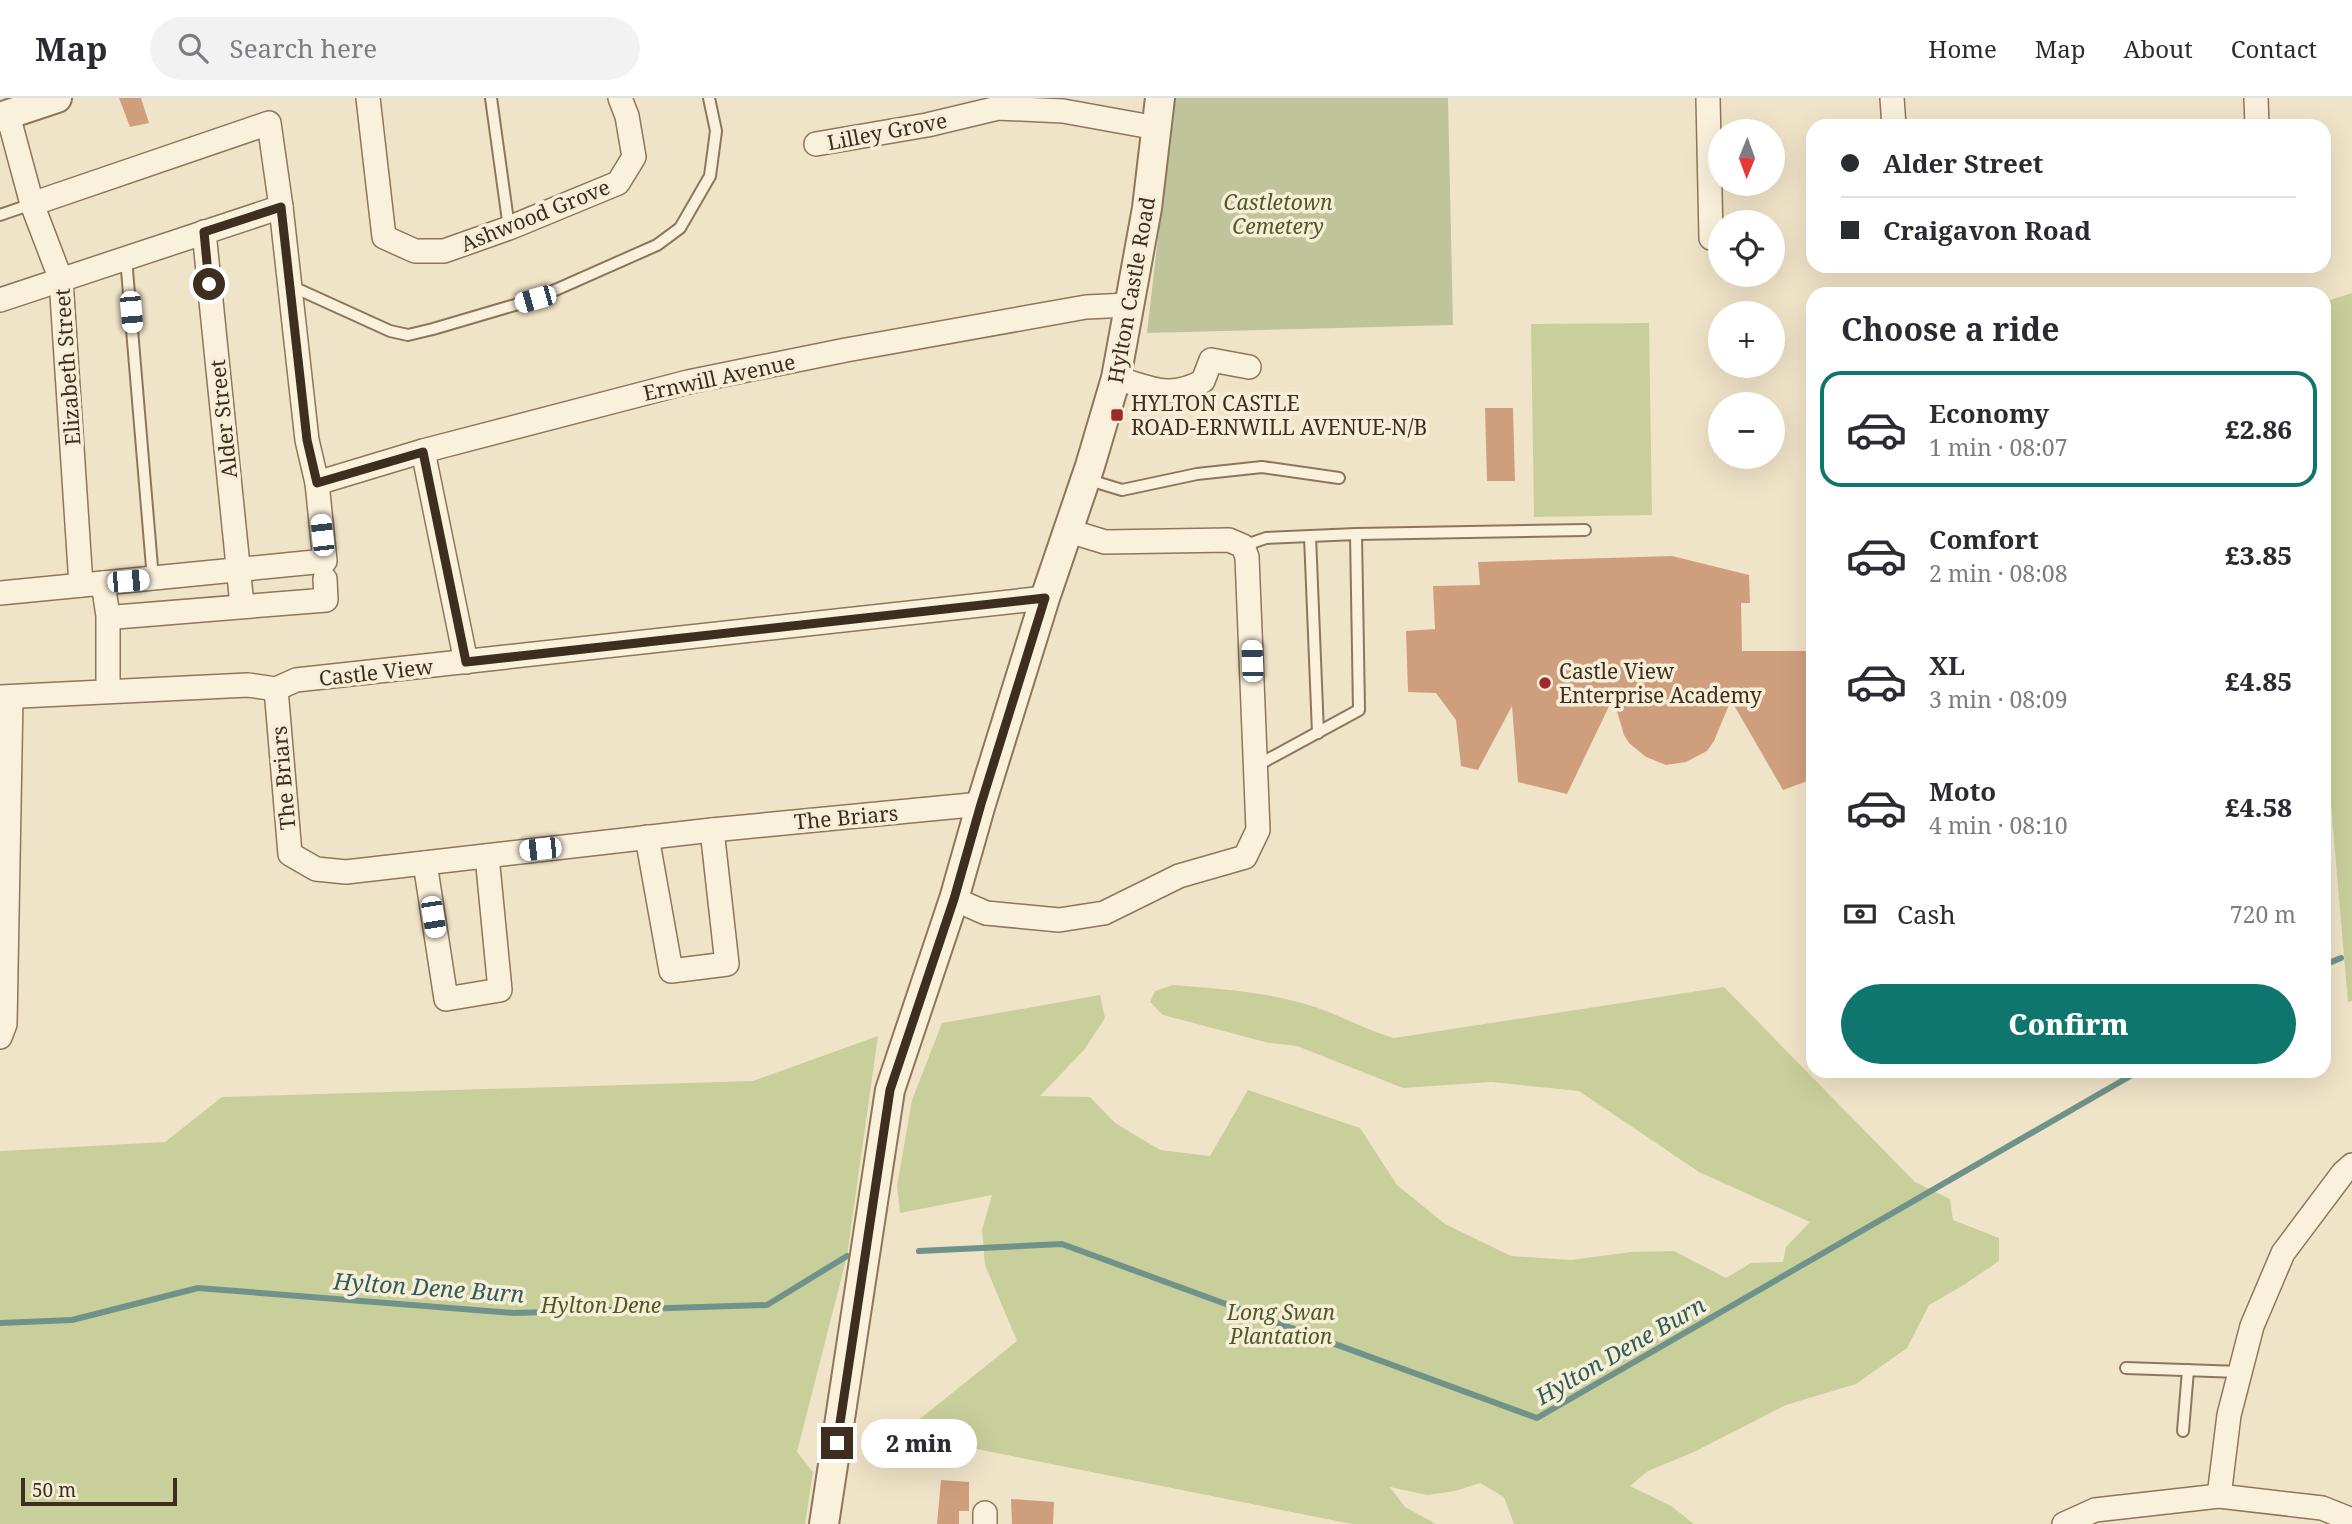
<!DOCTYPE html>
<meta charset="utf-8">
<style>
:root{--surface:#fff;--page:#f2f2f3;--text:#2b2b33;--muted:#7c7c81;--line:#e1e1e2;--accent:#0f766e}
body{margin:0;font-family:"Noto Serif",serif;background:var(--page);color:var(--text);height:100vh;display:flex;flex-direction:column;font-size:26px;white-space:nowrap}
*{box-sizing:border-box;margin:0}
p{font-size:23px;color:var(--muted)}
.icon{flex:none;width:38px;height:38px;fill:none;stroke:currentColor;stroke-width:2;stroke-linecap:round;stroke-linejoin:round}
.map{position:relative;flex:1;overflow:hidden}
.panel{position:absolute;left:1806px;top:189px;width:525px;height:791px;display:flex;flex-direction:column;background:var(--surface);border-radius:21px;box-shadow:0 7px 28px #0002}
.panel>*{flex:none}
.hud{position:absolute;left:1806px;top:21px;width:525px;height:154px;border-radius:21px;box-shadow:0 7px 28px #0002;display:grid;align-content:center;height:154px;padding:0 35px;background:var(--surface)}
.needle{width:46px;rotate:181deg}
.fabs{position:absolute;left:1708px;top:21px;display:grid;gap:14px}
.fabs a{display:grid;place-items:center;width:77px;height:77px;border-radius:50%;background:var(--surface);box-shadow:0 7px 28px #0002;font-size:35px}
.scale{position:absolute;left:21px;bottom:18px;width:156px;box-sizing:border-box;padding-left:7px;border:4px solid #3d2e20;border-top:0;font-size:19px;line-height:24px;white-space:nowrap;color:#3d2e20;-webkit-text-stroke:5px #f7eed8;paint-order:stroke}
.end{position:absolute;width:32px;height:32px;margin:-16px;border:9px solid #3d2e20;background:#fff;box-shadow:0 0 0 4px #fff}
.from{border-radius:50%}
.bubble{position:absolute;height:49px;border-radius:24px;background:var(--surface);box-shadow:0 7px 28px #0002;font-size:23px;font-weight:800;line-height:49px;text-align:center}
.car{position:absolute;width:21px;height:42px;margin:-21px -10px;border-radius:9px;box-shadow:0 0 5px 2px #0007;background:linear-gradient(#fff 24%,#345 0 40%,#fff 0 76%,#345 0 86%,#fff 0)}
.hud b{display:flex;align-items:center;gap:24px;height:66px;font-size:26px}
.hud b+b{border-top:2px solid var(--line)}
.hud i{width:18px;height:18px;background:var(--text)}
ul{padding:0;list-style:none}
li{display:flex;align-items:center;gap:21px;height:116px;margin:0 14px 10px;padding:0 21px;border:4px solid transparent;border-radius:21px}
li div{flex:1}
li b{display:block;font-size:26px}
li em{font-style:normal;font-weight:800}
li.selected{border-color:var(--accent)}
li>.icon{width:63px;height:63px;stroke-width:1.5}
h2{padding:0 35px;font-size:32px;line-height:84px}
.pay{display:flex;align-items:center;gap:18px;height:77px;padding:0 35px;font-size:26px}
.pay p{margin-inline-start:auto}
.button{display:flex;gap:14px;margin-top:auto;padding:14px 35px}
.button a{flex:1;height:80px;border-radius:42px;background:var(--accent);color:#fff;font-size:28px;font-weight:800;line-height:80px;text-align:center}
header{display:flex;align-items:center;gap:42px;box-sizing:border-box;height:98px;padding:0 35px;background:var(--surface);border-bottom:2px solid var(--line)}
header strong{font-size:33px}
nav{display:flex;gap:38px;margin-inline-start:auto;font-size:24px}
.search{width:490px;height:63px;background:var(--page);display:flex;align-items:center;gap:18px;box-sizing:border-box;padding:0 24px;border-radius:38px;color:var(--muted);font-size:26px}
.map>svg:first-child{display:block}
</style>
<header>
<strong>Map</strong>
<div class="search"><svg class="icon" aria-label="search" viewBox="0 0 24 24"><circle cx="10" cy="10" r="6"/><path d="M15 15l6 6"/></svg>Search here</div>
<nav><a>Home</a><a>Map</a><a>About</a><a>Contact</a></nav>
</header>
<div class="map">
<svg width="2352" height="1426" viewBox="0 0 2352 1426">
<rect width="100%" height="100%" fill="#f0e4c8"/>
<!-- green -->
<g fill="#c9cf9b">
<polygon points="2352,195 2352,903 2348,904 2324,625 2324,204"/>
<polygon points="1649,225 1652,417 1534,419 1531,226"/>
<path d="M1173 887C1221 891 1272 894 1318 910 1343 919 1367 932 1394 940L1724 889 1915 1084 1950 1101 1953 1122 1999 1140V1163L1962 1188 1929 1207 1907 1250 1856 1286 1786 1307 1694 1354 1648 1373 1630 1388 1671 1408 1694 1426H1514L1504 1399 1480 1385 1455 1393 1427 1397 1390 1389 1405 1409 1436 1426H1352L901 1336 1017 1243 985 1167 982 1132 992 1097 900 1115 897 1088 912 1002 942 925 1100 897 1105 920 1084 952 1040 998 1090 999 1115 1025 1160 1052 1210 1058 1248 992 1360 1030 1397 1087 1445 1126 1511 1158 1571 1162 1631 1154 1674 1153 1726 1180 1751 1165 1783 1164 1786 1149 1810 1124 1699 1074 1579 993 1491 984 1403 990 1297 948 1269 945 1163 917 1150 904 1155 893Z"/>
<polygon points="878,938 847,1158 797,1354 813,1374 805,1426 0,1426 0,1053 165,1044 222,999 753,983"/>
</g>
<!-- cemetery -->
<polygon fill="#bfc49a" points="1174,0 1448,0 1453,227 1147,235"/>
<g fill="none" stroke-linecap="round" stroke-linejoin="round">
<!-- stream -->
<g stroke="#6f938a" stroke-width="6">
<polyline points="2324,867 2341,860"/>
<polyline points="919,1153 1062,1146 1537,1320 2139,973"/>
<polyline points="0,1225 72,1222 198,1190 514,1215 767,1207 847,1158"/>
</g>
</g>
<!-- building -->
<g fill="#cf9f7d">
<polygon points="119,0 141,0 149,25 130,29"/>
<polygon points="1485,310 1513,310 1515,383 1487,383"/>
<polygon points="1672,458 1749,477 1750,505 1741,505 1742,553 1813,553 1813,681 1783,692 1731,602 1714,643 1707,653 1686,664 1666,667 1646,659 1629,645 1624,637 1613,600 1567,696 1518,684 1512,608 1478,672 1461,668 1456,622 1436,595 1408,594 1406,533 1435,531 1433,488 1480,487 1478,464"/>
<polygon points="941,1382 969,1384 969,1413 959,1413 959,1426 937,1426"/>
<polygon points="1011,1401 1054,1404 1053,1426 1012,1426"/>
</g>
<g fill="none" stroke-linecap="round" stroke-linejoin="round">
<defs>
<g id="service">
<polyline points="491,0 509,130"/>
<polyline points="0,117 32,106"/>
<polyline points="126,160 153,481"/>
<polyline points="291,188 390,233 408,237 433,231 535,201 657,147 680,130 710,78 716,33 709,0"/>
<polyline points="1086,381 1122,392 1197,376 1262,369 1339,380"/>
<polyline points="1356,436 1585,432"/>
<polyline points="1310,438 1318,635"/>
<polyline points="1243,448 1266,440 1356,436 1359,612 1256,668"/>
<polyline points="2126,1270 2240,1274"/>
<polyline points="2183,1333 2188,1272"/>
</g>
<g id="minor">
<polyline points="368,0 384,139 415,153 444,153 509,130 618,85 634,59 627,18 620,0"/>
<polyline points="1708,0 1711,140"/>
<polyline points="1892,0 1894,28"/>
<polyline points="2256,0 2257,28"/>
<polyline points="8,17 32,106 61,182 81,487"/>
<polyline points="816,46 927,27 998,10 1063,13 1157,30"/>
<polyline points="32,106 269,25 281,109 307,342 317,385 325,463 103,485"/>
<polyline points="204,134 242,507"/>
<polyline points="0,202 281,109"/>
<path d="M1116 280C1151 290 1169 302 1203 283L1211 262 1249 269"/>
<polyline points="423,353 466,564"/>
<polyline points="317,385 423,353 688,284 846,252 1086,209 1129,207"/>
<polyline points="0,495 103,485 108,518 108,592"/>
<polyline points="116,519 326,502 325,481"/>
<polyline points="276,591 290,756 316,771 346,774 712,732 981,706"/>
<polyline points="0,599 248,587 276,591 296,582 1045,500"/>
<polyline points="647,739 671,873 727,866 712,732"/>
<polyline points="425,765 446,901 500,892 487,758"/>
<polyline points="954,801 986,815 1059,822 1104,815 1179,778 1245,759 1258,732 1247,459 1243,448 1229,442 1105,444 1069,433"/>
<polyline points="0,939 5,926 11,599"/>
<polyline points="2219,1398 2229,1317 2252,1228 2283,1155 2343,1075 2352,1067"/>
<polyline points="985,1415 985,1426"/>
<polyline points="2064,1426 2095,1412 2219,1398 2322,1410 2352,1422"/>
</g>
<g id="tertiary">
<polyline points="0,19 57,0"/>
<polyline points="824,1426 890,992 954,801 981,706 1045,500 1090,368 1116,280 1147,110 1160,0"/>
</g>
</defs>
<!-- service casing -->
<use href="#service" stroke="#8d765c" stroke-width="14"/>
<!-- minor casing -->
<use href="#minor" stroke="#8d765c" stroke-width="26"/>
<!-- tertiary casing -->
<use href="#tertiary" stroke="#8d765c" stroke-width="32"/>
<!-- service -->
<use href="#service" stroke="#faf1dc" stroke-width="10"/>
<!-- minor -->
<use href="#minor" stroke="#faf1dc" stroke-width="23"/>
<!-- tertiary -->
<use href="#tertiary" stroke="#faf1dc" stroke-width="28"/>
</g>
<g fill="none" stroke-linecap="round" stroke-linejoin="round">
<!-- route -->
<polyline stroke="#3d2e20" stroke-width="9" points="209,186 204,134 281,109 307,342 317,385 423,354 466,564 1045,500 981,706 954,801 890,992 837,1345"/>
</g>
<!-- markers -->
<g fill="#9e2a2b" stroke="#f7eed8" stroke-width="2.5">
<rect x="1110" y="310" width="14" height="14" rx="3.5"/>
<circle cx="1545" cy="585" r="7"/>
</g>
<g text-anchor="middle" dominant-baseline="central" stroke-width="7" stroke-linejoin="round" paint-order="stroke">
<!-- street labels -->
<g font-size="21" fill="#3d2e20" stroke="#f7eed8">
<text transform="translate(887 33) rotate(-11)">Lilley Grove</text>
<text transform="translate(535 117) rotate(-22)">Ashwood Grove</text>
<text transform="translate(1131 192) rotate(-80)">Hylton Castle Road</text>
<text transform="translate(67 269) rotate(-94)">Elizabeth Street</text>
<text transform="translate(719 279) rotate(-12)">Ernwill Avenue</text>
<text transform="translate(223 321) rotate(-96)">Alder Street</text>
<text transform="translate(376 574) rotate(-6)">Castle View</text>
<text transform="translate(283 680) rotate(-95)">The Briars</text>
<text transform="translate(846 719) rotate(-5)">The Briars</text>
</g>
<!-- park labels -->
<g font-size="21" font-style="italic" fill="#4d5a26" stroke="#f7eed8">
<text x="1278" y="104">Castletown<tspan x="1278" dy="24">Cemetery</tspan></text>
<text x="601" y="1207">Hylton Dene</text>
<text x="1281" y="1214">Long Swan<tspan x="1281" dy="24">Plantation</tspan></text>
</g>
<!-- poi labels -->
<g font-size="21" fill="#3d2e20" stroke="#f7eed8" text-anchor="start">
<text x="1131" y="305">HYLTON CASTLE<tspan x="1131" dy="24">ROAD-ERNWILL AVENUE-N/B</tspan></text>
<text x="1559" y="573">Castle View<tspan x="1559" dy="24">Enterprise Academy</tspan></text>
</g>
<!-- water labels -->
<g font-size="23" font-style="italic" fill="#2f5d5a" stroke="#f7eed8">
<text transform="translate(429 1189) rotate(4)">Hylton Dene Burn</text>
<text transform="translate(1620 1252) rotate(-30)">Hylton Dene Burn</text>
</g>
</g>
</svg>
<div class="fabs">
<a><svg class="needle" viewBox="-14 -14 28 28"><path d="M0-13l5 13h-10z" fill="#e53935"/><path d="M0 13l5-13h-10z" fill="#7c7c81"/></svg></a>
<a><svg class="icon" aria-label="locate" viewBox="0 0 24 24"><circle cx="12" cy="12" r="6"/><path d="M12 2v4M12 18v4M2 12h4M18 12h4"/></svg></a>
<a>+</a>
<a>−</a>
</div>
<div class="scale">50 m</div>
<i class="end from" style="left:209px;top:186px"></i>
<i class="end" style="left:837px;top:1345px"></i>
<div class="bubble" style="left:861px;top:1321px;width:116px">2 min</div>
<i class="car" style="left:535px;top:201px;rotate:254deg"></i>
<i class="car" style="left:131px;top:214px;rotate:175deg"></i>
<i class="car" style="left:322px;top:437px;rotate:354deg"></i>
<i class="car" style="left:128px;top:483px;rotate:85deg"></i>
<i class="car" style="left:1252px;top:563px;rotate:358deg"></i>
<i class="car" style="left:540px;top:751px;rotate:264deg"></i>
<i class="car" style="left:433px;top:819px;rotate:171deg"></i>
<div class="hud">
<b><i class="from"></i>Alder Street</b>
<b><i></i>Craigavon Road</b>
</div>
<section class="panel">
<h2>Choose a ride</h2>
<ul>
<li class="selected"><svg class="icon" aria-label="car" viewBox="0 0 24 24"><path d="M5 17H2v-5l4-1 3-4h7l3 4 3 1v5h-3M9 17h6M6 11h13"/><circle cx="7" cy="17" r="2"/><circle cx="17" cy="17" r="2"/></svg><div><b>Economy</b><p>1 min · 08:07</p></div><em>£2.86</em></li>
<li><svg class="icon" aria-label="car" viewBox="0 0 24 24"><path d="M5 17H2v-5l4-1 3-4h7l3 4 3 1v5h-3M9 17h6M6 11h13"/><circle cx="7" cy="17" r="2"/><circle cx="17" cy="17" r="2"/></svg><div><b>Comfort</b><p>2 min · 08:08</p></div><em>£3.85</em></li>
<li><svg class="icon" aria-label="car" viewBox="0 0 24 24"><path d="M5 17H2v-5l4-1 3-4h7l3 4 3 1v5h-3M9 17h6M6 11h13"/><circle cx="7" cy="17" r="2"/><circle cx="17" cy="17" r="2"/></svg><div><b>XL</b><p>3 min · 08:09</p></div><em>£4.85</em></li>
<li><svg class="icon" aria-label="car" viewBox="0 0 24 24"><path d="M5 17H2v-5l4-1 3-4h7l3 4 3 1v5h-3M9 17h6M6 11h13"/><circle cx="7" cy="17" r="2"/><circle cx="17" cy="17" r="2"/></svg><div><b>Moto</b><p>4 min · 08:10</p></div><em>£4.58</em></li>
</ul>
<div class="pay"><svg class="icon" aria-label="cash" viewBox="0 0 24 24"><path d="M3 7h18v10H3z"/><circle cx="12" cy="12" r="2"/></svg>Cash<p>720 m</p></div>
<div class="button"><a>Confirm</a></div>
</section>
</div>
